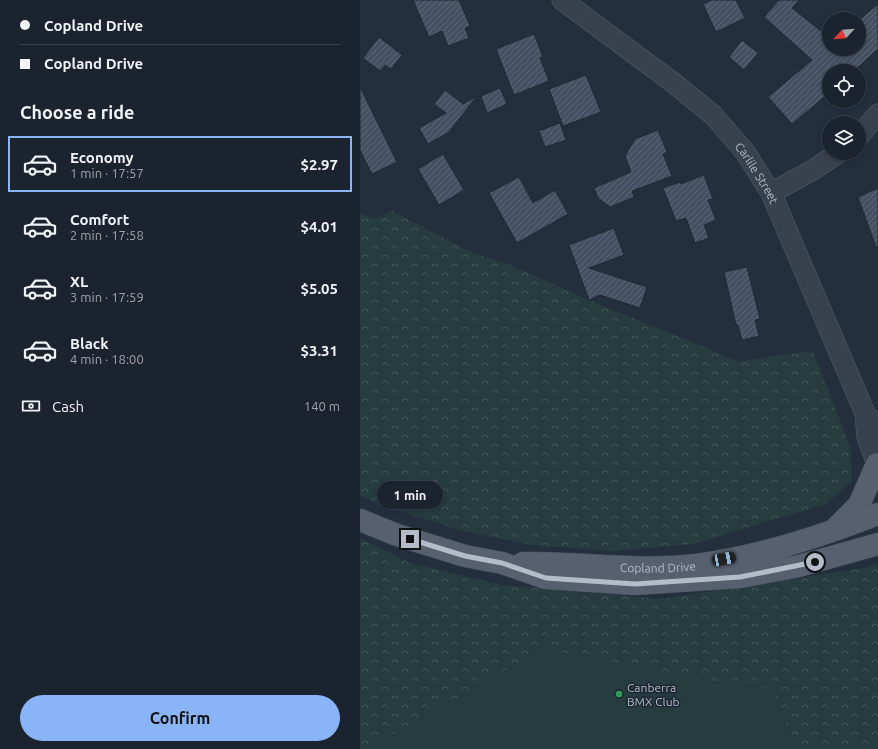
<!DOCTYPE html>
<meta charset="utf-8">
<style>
:root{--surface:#1b232e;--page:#242b36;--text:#f1f3f6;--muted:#a0a4aa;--line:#39404a;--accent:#8ab4f8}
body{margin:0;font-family:Ubuntu,sans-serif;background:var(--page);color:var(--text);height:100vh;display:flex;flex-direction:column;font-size:15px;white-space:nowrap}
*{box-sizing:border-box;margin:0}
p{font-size:13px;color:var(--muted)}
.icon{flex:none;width:22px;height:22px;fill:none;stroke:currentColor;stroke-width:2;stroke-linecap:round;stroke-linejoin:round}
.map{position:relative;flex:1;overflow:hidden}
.details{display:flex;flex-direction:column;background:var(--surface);width:360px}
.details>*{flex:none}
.hud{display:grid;align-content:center;height:88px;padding:0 20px;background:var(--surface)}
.needle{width:26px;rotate:244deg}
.tools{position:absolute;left:462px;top:12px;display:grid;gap:8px}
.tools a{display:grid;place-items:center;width:44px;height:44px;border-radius:50%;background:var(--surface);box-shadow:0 2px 6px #0003,0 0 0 1px var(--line);font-size:20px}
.end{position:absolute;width:18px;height:18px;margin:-9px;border:5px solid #b4bcc9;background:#111;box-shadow:0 0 0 2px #111}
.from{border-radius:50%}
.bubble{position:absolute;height:28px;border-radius:14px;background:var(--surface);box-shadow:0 2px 6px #0003,0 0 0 1px var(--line);font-size:13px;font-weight:600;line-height:28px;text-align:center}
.car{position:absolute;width:12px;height:24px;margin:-12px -6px;border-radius:5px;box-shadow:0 0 3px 1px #0007;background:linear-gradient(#222 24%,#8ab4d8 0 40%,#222 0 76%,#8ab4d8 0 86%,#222 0)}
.hud b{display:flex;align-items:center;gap:14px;height:38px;font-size:15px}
.hud b+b{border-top:1px solid var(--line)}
.hud i{width:10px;height:10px;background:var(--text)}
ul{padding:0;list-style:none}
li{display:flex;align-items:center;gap:12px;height:56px;margin:0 8px 6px;padding:0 12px;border:2px solid transparent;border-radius:0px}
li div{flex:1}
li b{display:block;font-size:15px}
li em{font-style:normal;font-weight:600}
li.current{border-color:var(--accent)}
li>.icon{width:36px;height:36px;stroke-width:1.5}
h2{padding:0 20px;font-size:18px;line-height:48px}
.pay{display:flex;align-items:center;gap:10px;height:44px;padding:0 20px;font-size:15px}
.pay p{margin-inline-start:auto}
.cta{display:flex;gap:8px;margin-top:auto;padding:8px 20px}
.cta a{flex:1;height:46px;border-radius:24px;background:var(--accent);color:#111;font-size:16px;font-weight:600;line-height:46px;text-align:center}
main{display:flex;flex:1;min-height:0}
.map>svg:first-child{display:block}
</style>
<main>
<section class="details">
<div class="hud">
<b><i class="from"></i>Copland Drive</b>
<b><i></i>Copland Drive</b>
</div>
<h2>Choose a ride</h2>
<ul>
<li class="current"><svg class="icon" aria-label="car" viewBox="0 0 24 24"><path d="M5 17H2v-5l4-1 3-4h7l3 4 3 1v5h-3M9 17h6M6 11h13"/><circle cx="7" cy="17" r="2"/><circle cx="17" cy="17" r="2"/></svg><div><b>Economy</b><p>1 min · 17:57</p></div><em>$2.97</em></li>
<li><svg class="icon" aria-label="car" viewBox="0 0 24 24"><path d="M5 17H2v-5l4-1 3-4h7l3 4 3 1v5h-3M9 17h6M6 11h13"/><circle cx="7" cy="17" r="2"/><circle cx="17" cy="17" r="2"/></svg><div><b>Comfort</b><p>2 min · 17:58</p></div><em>$4.01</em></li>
<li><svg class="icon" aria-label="car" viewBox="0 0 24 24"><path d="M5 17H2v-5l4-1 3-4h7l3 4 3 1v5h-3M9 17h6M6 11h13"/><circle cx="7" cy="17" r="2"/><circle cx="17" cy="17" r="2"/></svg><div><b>XL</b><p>3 min · 17:59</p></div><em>$5.05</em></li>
<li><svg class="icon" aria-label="car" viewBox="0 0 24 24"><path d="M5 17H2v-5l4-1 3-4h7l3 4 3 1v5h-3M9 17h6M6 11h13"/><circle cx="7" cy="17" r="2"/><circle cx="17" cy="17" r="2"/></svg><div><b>Black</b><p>4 min · 18:00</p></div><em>$3.31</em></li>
</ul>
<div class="pay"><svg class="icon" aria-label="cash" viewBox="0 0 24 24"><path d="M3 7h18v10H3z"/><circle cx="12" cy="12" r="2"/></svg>Cash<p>140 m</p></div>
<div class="cta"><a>Confirm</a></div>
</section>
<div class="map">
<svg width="518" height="749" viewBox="0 0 518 749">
<defs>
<pattern id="forest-crowns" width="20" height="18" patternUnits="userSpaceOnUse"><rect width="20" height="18" fill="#263c3f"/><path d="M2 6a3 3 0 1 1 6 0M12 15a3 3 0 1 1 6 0" fill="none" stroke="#435659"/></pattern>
<pattern id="building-hatch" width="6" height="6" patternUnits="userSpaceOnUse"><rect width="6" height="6" fill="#455162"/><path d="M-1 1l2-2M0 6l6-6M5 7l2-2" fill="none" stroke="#5d6877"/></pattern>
</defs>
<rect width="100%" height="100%" fill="#242f3e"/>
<!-- forest -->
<g fill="url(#forest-crowns)">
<polygon points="32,211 109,251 148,264 229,300 378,361 453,351 491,449 492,481 466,504 333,544 252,551 173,545 103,531 18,504 0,495 0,214 15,219"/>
<polygon points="0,538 50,563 142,585 301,599 505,568 518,564 518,749 0,749"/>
</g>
<!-- pitch -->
<polygon fill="#263c3f" points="185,649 364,684 411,688 433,741 430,749 6,749"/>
<!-- building -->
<g fill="url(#building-hatch)" stroke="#1f2835">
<polygon points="53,0 99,0 110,26 105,28 109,38 88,46 82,31 69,37"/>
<polygon points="352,0 376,0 385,18 356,32 343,4"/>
<polygon points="419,0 439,0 432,8 461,31 469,25 469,49 499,49 499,20 518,4 518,49 494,71 469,71 469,93 432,124 408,97 452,60 404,17"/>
<polygon points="174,34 183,57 180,58 189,81 154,95 136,49"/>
<polygon points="19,37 42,55 31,69 25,65 20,71 3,58"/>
<polygon points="382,40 398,53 384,70 369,57"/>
<polygon points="226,75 241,112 203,126 189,89"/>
<polygon points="0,87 37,162 12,174 0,150"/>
<polygon points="140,88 147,104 127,113 121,96"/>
<polygon points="85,90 103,104 117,96 89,132 68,144 59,128 86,113 74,104"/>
<polygon points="200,123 206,140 185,147 179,131"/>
<polygon points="298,130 307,152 303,154 312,176 272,191 274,197 250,207 238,198 234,188 271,172 265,156 275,139"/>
<polygon points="83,154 104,190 79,205 58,169"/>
<polygon points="344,175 353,199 348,200 356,220 344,225 349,238 335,243 326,218 316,221 303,188 320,182 321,184"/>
<polygon points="159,177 173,203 195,190 208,214 157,243 129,193"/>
<polygon points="518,188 518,247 516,247 498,197"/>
<polygon points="254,228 264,255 229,268 287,287 280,308 240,295 229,300 209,245"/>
<polygon points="387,267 400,319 395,320 399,336 382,340 378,325 376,325 364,272"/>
</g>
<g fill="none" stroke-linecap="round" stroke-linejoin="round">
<defs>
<g id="minor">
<path id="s1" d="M202 0 315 84 353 115 385 152 411 193 505 413 518 429"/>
<polyline points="499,136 518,114"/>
<polyline points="411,193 453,170 478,153"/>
<polyline points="505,413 507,437 518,467"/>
</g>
<g id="major">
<polyline points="0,520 37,535 105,556 142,563 186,578 275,584 380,577 439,566 518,544"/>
<polyline points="476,528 499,505 517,464"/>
<path id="s2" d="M163 563C220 562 279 572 336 565 398 557 460 537 518 514"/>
</g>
</defs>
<!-- minor casing -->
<use href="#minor" stroke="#565f6c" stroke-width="21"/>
<!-- major casing -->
<use href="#major" stroke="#414a57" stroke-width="23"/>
<!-- minor -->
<use href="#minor" stroke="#38414e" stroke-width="20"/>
<!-- major -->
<use href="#major" stroke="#56606e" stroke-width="22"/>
</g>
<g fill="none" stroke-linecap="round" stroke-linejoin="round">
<!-- route -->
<polyline stroke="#b4bcc9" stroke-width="5" points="50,539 105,556 142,563 186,578 275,584 380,577 455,562"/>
</g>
<!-- markers -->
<circle fill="#2e9e5b" stroke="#1d2633" stroke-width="1.5" cx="259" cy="694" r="4"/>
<g text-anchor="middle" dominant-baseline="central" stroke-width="3" stroke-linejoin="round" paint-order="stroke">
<!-- street labels -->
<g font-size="12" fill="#b4bcc9" stroke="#1d2633">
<text stroke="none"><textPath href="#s1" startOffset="263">Carlile Street</textPath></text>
<text stroke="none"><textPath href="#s2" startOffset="135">Copland Drive</textPath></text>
</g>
<!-- poi labels -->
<g font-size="12" fill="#b4bcc9" stroke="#1d2633" text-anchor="start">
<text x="267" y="687">Canberra<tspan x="267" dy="14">BMX Club</tspan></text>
</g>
</g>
</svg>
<div class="tools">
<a><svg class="needle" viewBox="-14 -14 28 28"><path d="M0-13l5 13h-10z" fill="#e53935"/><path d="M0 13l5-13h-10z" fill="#a0a4aa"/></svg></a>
<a><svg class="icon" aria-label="locate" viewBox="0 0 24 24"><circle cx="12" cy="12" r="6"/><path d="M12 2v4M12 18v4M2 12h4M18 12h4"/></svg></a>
<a><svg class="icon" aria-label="layers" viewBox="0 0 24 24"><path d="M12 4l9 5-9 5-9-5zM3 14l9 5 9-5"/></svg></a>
</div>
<i class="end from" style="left:455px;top:562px"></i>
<i class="end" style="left:50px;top:539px"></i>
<div class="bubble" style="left:17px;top:481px;width:66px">1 min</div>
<i class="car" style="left:364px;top:559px;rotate:79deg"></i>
</div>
</main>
